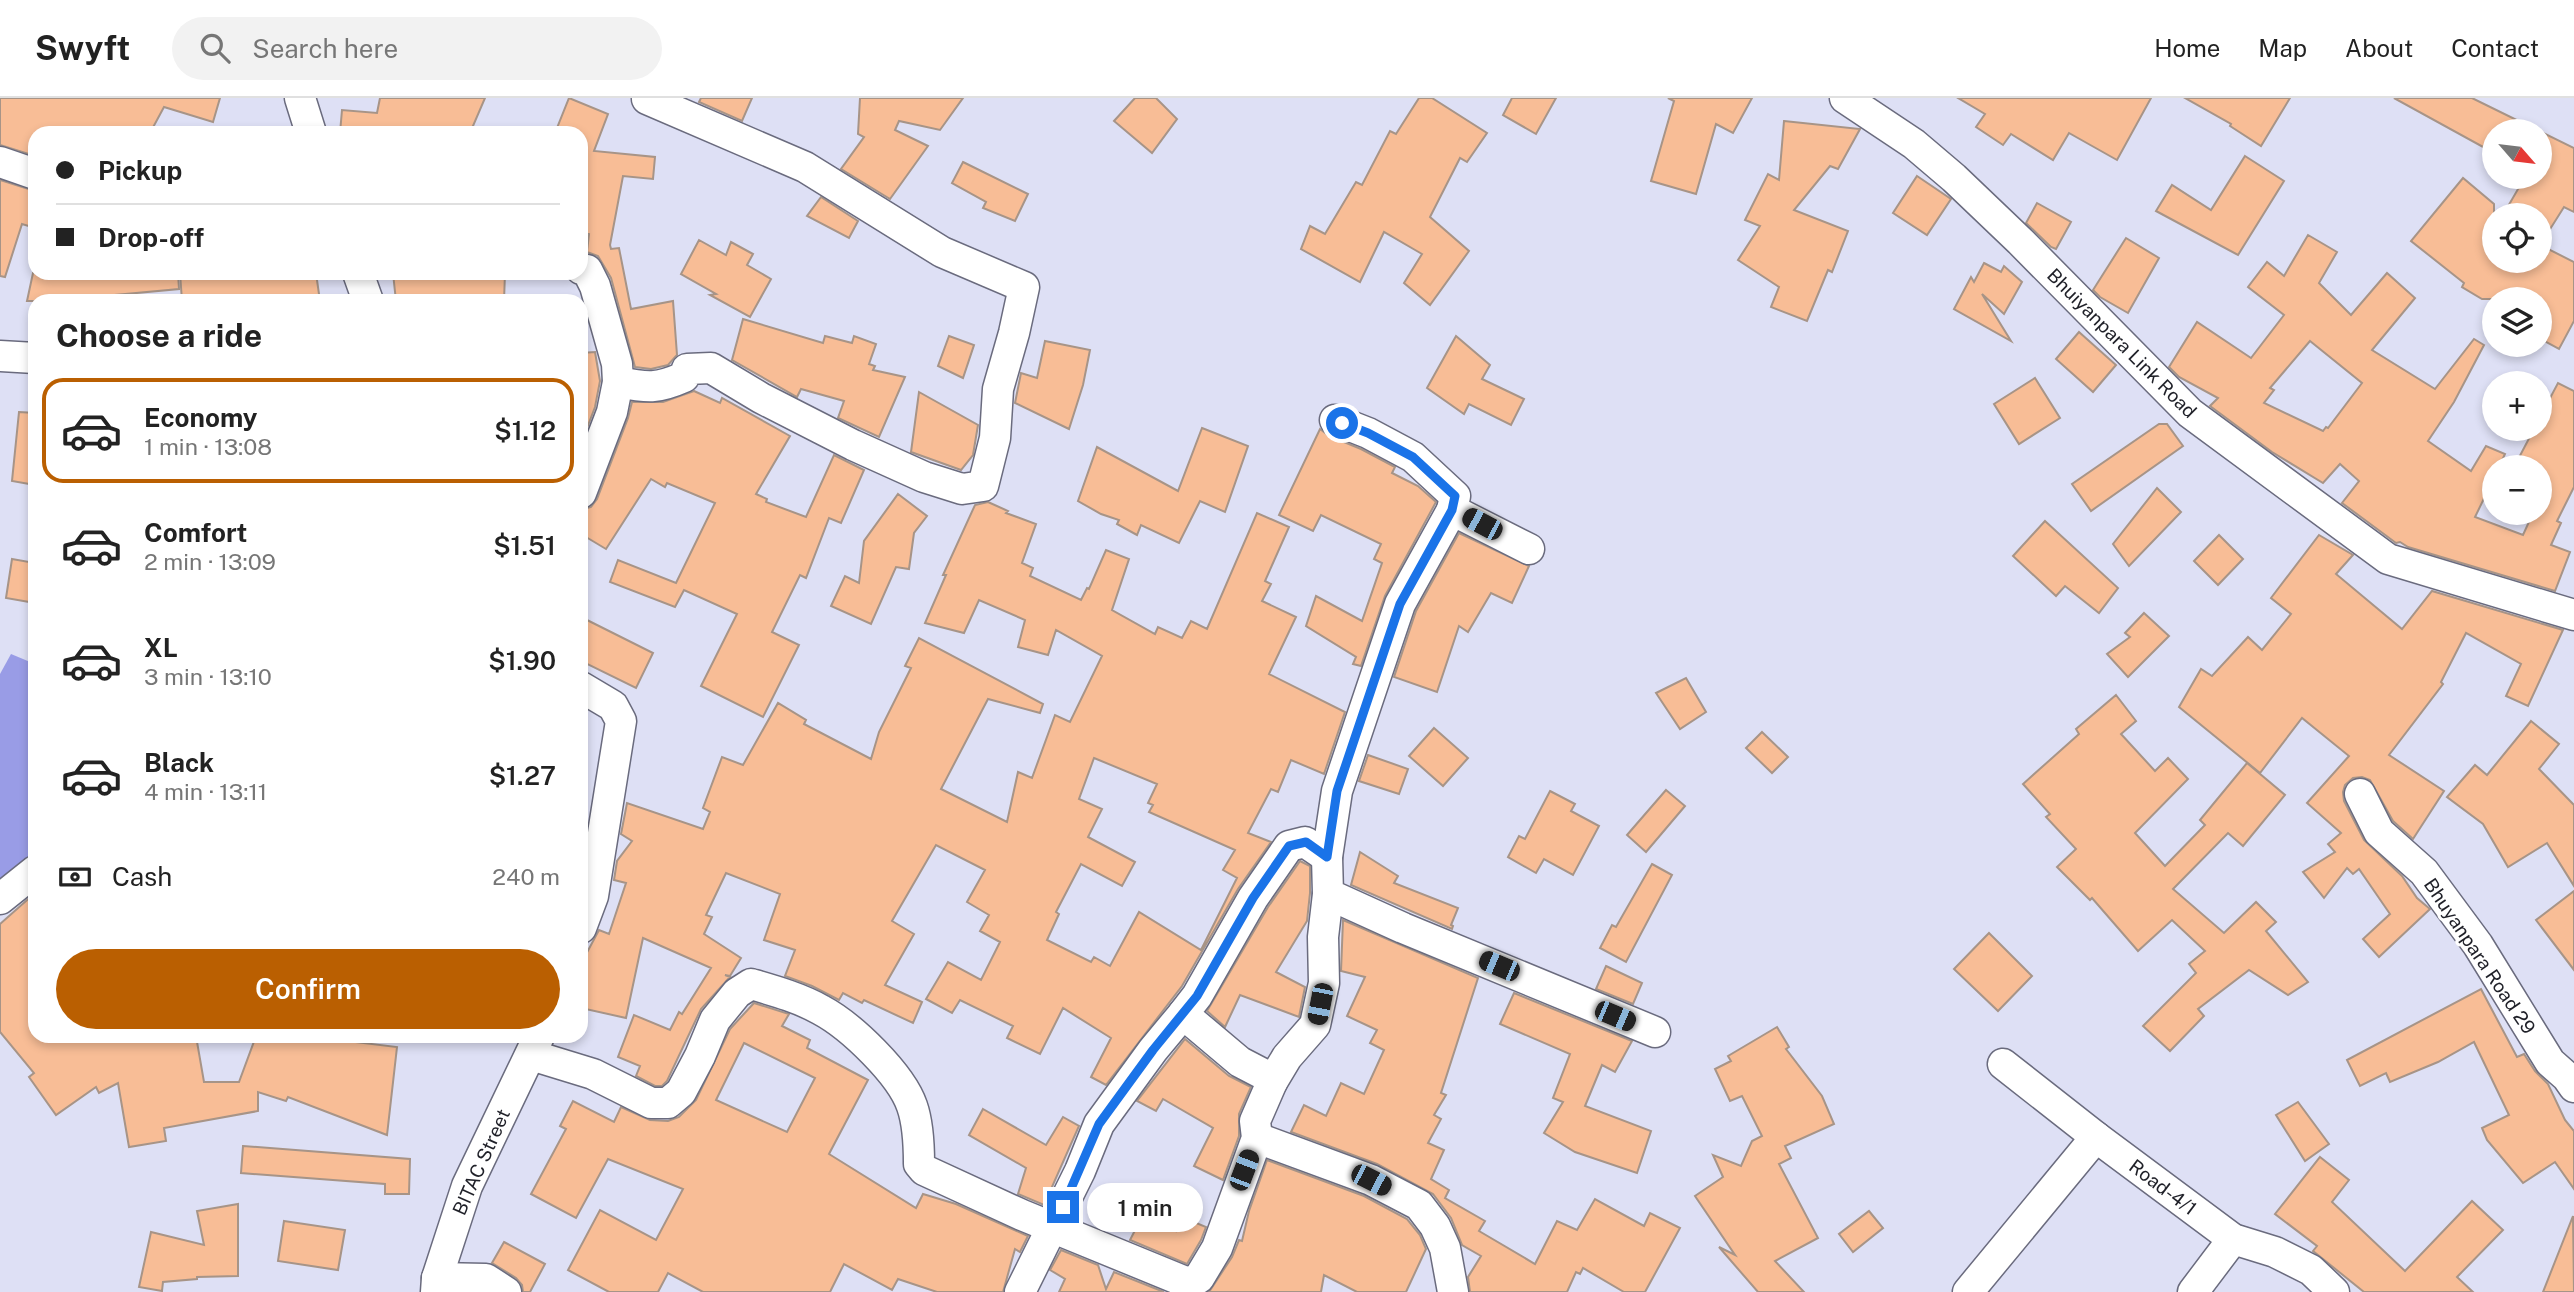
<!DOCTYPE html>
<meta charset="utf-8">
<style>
:root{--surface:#fff;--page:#f2f2f2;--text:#222;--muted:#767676;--line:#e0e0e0;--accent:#ba5f01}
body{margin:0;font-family:"Public Sans",sans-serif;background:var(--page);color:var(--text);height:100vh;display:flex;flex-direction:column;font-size:26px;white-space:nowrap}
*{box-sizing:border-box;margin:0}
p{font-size:23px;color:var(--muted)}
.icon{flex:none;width:38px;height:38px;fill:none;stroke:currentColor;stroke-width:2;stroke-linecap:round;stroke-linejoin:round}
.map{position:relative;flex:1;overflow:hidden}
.drawer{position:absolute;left:28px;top:196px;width:560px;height:749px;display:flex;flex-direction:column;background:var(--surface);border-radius:21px;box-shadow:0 4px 10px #0003}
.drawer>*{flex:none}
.guide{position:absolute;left:28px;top:28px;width:560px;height:154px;border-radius:21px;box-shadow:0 4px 10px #0003;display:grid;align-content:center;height:154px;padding:0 28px;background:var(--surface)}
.needle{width:46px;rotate:118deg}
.buttons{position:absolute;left:2482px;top:21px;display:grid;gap:14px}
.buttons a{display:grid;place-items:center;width:70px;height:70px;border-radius:50%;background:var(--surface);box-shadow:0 4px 10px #0003;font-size:35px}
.end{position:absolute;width:32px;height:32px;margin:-16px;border:9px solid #1a73e8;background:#fff;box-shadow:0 0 0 4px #fff}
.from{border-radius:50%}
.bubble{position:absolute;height:49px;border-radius:24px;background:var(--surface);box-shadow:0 4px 10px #0003;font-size:23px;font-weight:600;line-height:49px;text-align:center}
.car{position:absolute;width:21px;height:42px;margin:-21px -10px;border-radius:9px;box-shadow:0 0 5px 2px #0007;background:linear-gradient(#222 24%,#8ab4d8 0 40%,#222 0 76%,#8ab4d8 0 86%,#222 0)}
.guide b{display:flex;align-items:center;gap:24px;height:66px;font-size:26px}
.guide b+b{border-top:2px solid var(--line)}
.guide i{width:18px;height:18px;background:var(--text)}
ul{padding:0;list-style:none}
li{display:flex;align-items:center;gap:21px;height:105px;margin:0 14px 10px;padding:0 14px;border:4px solid transparent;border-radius:21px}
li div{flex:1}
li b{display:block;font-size:26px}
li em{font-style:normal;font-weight:600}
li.current{border-color:var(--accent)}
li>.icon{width:63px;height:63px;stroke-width:1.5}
h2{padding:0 28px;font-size:32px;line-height:84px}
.pay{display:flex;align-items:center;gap:18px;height:77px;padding:0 28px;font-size:26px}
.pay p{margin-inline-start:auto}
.cta{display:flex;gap:14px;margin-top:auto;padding:14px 28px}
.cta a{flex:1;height:80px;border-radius:42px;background:var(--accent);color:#fff;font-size:28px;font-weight:600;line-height:80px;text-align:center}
header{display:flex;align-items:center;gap:42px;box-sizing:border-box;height:98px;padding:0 35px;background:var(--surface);border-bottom:2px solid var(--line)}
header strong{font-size:33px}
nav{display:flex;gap:38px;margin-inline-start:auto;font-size:24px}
.search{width:490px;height:63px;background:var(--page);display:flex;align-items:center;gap:18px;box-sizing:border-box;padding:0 24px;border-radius:38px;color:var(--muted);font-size:26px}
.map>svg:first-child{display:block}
</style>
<header>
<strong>Swyft</strong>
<div class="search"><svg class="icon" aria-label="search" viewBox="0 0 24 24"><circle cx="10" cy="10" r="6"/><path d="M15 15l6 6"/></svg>Search here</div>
<nav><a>Home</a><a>Map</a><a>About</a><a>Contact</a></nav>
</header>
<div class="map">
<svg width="2574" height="1194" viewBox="0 0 2574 1194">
<rect width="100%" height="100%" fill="#dee0f5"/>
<!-- water -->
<polygon fill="#999ce6" points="11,556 35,566 35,759 0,782 0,576"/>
<!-- building -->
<g fill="#f8bd96" stroke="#a79487" stroke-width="2" fill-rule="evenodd">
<polygon points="0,0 220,0 213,24 164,9 150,35 35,35 35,58 0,47"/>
<polygon points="380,0 485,0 470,35 436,35 422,31 422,35 340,35 342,12 377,15"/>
<polygon points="569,0 608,16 594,53 655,59 653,81 623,78 610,147 611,151 619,150 631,211 673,203 677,257 668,267 651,271 635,269 611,180 598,158 587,154 589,136 581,135 581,35 555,35"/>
<polygon points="701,0 752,0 742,23 699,4"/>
<polygon points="860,0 963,0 940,32 899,23 895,32 928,48 890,101 841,71 864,39 858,36"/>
<polygon points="1135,0 1156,0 1177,21 1152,55 1114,23"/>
<polygon points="1419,0 1432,0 1487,35 1467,64 1460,60 1430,119 1469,153 1430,207 1404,185 1422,156 1384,134 1360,184 1301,151 1310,128 1325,136 1356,84 1362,87 1390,33 1396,36"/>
<polygon points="1512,0 1556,0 1536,36 1503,17"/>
<polygon points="1668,0 1752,0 1733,35 1716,26 1696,96 1651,83 1674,3"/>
<polygon points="1958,0 2151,0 2117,62 2069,35 2053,62 2011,36 2003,47 1976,29 1985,16"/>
<polygon points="2185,0 2290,0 2261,48 2230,28 2231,26"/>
<polygon points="2394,0 2472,0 2539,33 2494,33 2494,55"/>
<polygon points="1784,23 1860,31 1838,71 1830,68 1794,112 1848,133 1832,174 1828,172 1807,223 1771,209 1779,189 1738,162 1760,128 1745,122 1768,76 1779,82"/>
<polygon points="2539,33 2574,50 2574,114 2564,109 2540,147 2574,164 2574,223 2559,251 2539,240 2539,201 2482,201 2462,189 2464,185 2411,143 2463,80 2494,106 2494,163 2539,163 2539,117 2503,117 2525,79 2539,79"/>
<polygon points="2245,58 2284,83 2238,157 2156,113 2172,87 2211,112"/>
<polygon points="963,64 1028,96 1015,123 983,110 986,104 952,85"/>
<polygon points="1917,78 1951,101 1927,137 1893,115"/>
<polygon points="0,82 35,93 35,130 22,126 5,179 0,178"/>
<polygon points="821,99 858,123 849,140 807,118"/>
<polygon points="2037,105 2071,124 2056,151 2051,149 2026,125"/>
<path d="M2308 137 2337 154 2319 185 2351 217 2387 175 2415 200 2372 252 2435 291 2474 241 2484 247 2454 304 2428 343 2471 373 2486 348 2505 356 2499 369H2494V380L2475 419 2523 437 2533 415H2539V369H2514L2534 331H2539V321L2558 285 2574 293V389L2557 423 2561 425 2551 447 2570 454 2555 493 2408 449 2400 444 2396 445 2342 405 2359 383 2340 366 2323 385 2272 354 2210 308 2218 300 2179 279 2169 269 2197 224 2251 260 2284 217 2248 189 2267 164 2284 178ZM2310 243 2362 285 2328 330 2326 329 2323 333 2264 305 2274 292 2270 290Z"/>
<polygon points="2126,140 2159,160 2128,215 2100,199 2093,192"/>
<polygon points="699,142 726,157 731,144 753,156 747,167 771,181 750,219 710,197 716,196 681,176"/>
<polygon points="1984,165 2001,174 2004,168 2022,184 2004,216 1982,196 2011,243 1954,211 1971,179 1974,184"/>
<polygon points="33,175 178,175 179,191 83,200 83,203 27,203"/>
<polygon points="180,175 316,175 320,203 182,203"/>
<polygon points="393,175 505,175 504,203 396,203"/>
<polygon points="743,221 823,245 825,238 852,245 854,238 876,246 869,266 875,268 873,272 905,279 879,339 838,320 844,303 801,291 797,299 732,262"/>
<polygon points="2079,234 2116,267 2093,294 2056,261"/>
<polygon points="949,238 974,247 963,280 938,268"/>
<polygon points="1456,238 1490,267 1482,281 1524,301 1511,327 1469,306 1464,316 1427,290"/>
<polygon points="1045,243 1090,252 1083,287 1069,331 1015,305 1021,275 1037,280"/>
<polygon points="595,254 600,283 595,309 581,346 581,255"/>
<polygon points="2035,280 2060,320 2019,346 1994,306"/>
<polygon points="694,293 720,305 722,300 790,338 756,396 767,401 766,404 806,419 834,357 864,372 841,425 829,420 806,480 800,477 772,534 799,547 763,619 701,588 737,516 684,492 675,509 610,484 618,462 676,485 715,405 667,385 665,389 651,381 606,451 581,436 581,412 591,409 597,401 628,320 632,304 663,304"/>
<polygon points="919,294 978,327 973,357 961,372 911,354"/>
<polygon points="19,314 35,315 35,387 12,383"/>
<polygon points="2159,326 2167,326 2183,348 2091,413 2072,386"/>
<polygon points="1202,330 1248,348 1225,414 1200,403 1179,445 1141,427 1137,437 1117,426 1119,422 1101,416 1078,403 1097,349 1178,393"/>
<polygon points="1320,331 1329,338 1361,351 1395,369 1392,375 1418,388 1436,404 1385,498 1361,568 1353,566 1356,559 1306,528 1316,498 1362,523 1382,465 1374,461 1381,446 1321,417 1313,433 1279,417"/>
<polygon points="2157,390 2181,414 2129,468 2113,446"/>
<polygon points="898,396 927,418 914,435 909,471 896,469 871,526 831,508 845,478 859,485 864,443"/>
<path d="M988 404 1008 413 1006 415 1036 426 1022 465 1033 470 1030 478 1081 502 1087 490 1089 491 1106 452 1129 461 1112 512 1155 536 1158 529 1182 540 1191 523 1207 531 1257 415 1289 429 1265 483 1271 486 1262 503 1296 519 1269 576 1345 614 1324 676 1291 662 1278 694 1271 691 1248 735 1271 744 1238 791 1182 888 1106 987 1091 979 1111 940 1063 910 1040 956 1007 940 1013 928 960 902 952 915 926 901 948 864 981 882 1000 844 980 833 989 817 967 804 985 772 936 747 892 823 914 836 885 887 922 904 913 925 864 902 862 905 843 895 839 902 812 888 785 878 795 852 764 842 780 796 726 775 706 817 712 819 704 836 741 860 730 878 725 877 730 879 701 911 667 983 662 988H655L636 978 640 968 618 959 634 917 670 932 679 914 682 916 711 870 643 840 626 920 581 910V876L584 860 599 832 609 836 626 785 614 782 617 763 632 743 621 736 627 705 703 731 710 714 703 710 722 659 743 667 778 605 806 622 804 626 871 661 879 634 911 570 905 568 919 540 1043 606 1040 615 988 601 941 691 1007 724 1018 674 1032 680 1055 617 1070 624 1102 558 1056 532 1048 557 1018 549 1025 522 979 502 964 535 925 525 946 477H943L975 407ZM1094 660 1157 686 1148 705 1153 707 1149 714 1235 752 1223 772 1237 780 1201 852 1139 814 1110 868 1094 859 1091 864 1047 842 1059 816 1056 814 1081 766 1122 788 1135 764 1088 739 1102 711 1079 701Z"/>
<polygon points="2045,423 2118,490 2099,515 2065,488 2056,498 2013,458"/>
<polygon points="1459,435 1529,468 1512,505 1491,495 1468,534 1459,528 1437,594 1394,579 1416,513"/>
<polygon points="2219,437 2243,461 2218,487 2194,463"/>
<polygon points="2319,437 2353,457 2336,476 2402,531 2432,493 2563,532 2528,608 2506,598 2521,566 2466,535 2441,584 2443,586 2389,657 2444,693 2413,741 2393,723 2370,682 2362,679 2353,680 2345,687 2343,694 2344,703 2364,742 2402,778 2417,800 2430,811 2379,859 2363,841 2390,816 2359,771 2353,776 2347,770 2324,800 2303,774 2335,754 2328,746 2341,735 2307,705 2349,658 2302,620 2260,675 2179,609 2201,571 2212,578 2248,539 2262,552 2291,516 2271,500"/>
<polygon points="12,461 35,465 35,505 6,500"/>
<polygon points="2144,515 2169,538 2128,579 2107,556 2130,539 2125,535"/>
<polygon points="581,519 653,555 636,590 581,563"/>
<polygon points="1686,580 1706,614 1680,631 1656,595"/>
<polygon points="2116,597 2136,623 2121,636 2155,673 2168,660 2188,681 2135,735 2165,768 2205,727 2200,722 2247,665 2285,697 2243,748 2228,735 2173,791 2224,835 2256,804 2276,824 2266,833 2308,884 2288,897 2249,872 2198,911 2204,918 2170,953 2143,928 2196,875 2189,866 2205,853 2172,822 2138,853 2092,800 2090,802 2057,769 2076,751 2046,719 2050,716 2023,686 2079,636 2076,631"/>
<polygon points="2531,623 2559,646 2539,671 2574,707 2574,788 2547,745 2508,769 2483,726 2447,699 2475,667 2487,677"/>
<polygon points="1434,630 1468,660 1443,688 1409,658"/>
<polygon points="1762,634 1788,659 1772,675 1746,650"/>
<polygon points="1368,657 1408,671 1399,696 1359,683"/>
<polygon points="1666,692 1685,708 1646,754 1627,737"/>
<polygon points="1550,693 1575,706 1571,713 1599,728 1573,777 1544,761 1536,775 1508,759 1519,738 1525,741"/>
<polygon points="1360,754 1398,778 1394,785 1458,810 1451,827 1453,828 1452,831 1351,787"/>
<polygon points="1300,763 1310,768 1310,795 1307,823 1276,874 1305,889 1299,919 1240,897 1225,929 1207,913 1268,809"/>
<polygon points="1652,766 1672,777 1626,864 1600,850 1612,827 1616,829"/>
<polygon points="2574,793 2574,872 2536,822"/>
<polygon points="35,795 35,938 196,938 204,984 239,984 256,938 328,938 339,942 397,949 387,1037 288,999 286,1003 258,994 258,1013 164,1030 166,1043 129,1049 118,985 99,995 96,989 56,1017 29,979 34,975 0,934 0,826"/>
<polygon points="1343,822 1478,880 1441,995 1446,997 1434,1017 1441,1021 1428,1045 1444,1052 1431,1081 1449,1092 1445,1100 1485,1123 1479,1133 1535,1166 1557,1123 1577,1132 1595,1101 1644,1128 1650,1115 1680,1130 1645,1194 1624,1194 1583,1170 1580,1176 1576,1174 1567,1194 1470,1194 1468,1179 1481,1158 1462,1147 1451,1120 1433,1096 1377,1066 1291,1034 1304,1007 1326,1018 1341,985 1364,996 1384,952 1370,945 1377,932 1347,918 1365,879 1341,873"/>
<polygon points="1989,835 2032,878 1998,913 1954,871"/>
<polygon points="1606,868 1642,885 1633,906 1596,891"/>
<polygon points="2481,891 2517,959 2524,956 2535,973 2548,986 2565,1022 2574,1033 2574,1091 2555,1064 2523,1085 2487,1042 2482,1030 2509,1017 2474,944 2438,964 2390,984 2386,975 2360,988 2347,962"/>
<polygon points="1514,895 1632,943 1615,974 1602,967 1585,1008 1651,1033 1637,1075 1575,1054 1544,1035 1563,1004 1553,1000 1570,956 1500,926"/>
<path d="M754 905 789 916 782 928 810 942 807 950 868 982 829 1056 916 1110 923 1096 956 1106 1028 1138 1020 1154 1015 1151 1003 1194H937L898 1181 892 1192 844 1166 830 1194H703L668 1175 658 1194H609L568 1172 600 1112 656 1142 683 1091 608 1061 576 1120 531 1096 566 1031 560 1028 573 1003 614 1024 621 1009 650 1022 668 1023 679 1019 696 1002 730 931ZM744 945 815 980 787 1034 716 1002Z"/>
<polygon points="1777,929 1789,949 1786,951 1822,998 1834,1026 1785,1048 1791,1060 1779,1066 1818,1140 1775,1163 1804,1194 1758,1194 1719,1149 1735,1157 1695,1098 1723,1079 1713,1057 1741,1068 1752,1043 1762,1038 1742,998 1730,1003 1715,971 1731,963 1728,958"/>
<polygon points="1185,941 1229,978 1251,989 1239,1016 1239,1038 1223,1082 1194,1068 1213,1030 1163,1001 1156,1013 1137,1003"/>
<polygon points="2298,1004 2329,1046 2305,1063 2276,1017"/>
<polygon points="983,1011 1046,1047 1063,1019 1079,1028 1044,1107 1018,1096 1026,1070 969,1037"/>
<polygon points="243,1048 410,1061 409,1096 385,1096 385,1086 241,1075"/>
<polygon points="2320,1059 2349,1082 2332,1104 2405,1173 2472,1103 2503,1132 2457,1179 2473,1194 2364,1194 2313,1153 2317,1148 2275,1116"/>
<polygon points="1267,1062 1364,1098 1407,1121 1420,1137 1426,1151 1406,1194 1357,1194 1324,1177 1321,1194 1209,1194 1232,1159 1239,1142 1242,1143 1249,1113"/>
<polygon points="238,1106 238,1178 197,1179 197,1181 163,1184 162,1193 139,1189 151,1134 204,1147 197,1113"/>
<polygon points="1869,1113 1883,1130 1853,1154 1839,1136"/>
<polygon points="1144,1115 1176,1133 1182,1119 1206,1129 1201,1142 1187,1166 1130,1142"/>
<polygon points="2573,1118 2574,1194 2543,1194"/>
<polygon points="284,1123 345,1132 338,1172 278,1163"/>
<polygon points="504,1144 545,1166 530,1194 523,1194 522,1187 516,1180 492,1165"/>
<polygon points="1061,1152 1098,1167 1106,1191 1114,1174 1164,1194 1059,1194 1065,1181 1050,1172"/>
</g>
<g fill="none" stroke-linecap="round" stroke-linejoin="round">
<defs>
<g id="minor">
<polyline points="300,0 311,35"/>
<polyline points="1845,0 1914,46 1954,80 2020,143 2190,315 2388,461 2574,517"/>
<polyline points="0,64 35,76"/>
<polyline points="581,171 587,172 595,188 617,266 618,284 612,314 581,395"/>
<polyline points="358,175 368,203"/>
<polyline points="0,258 35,260"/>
<path d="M618 284C648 290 657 291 684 279L687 271 711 270 761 300 853 347 924 379 962 391 983 388 995 340 998 291 1014 235 1024 189 942 154 805 69 647 1"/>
<polyline points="1335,322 1368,335 1413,359 1455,398 1452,412"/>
<polyline points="1529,451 1452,412 1400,506 1337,693 1327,759 1328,796 1403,830 1655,934"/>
<polyline points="581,589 613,608 621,623 593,798 581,830"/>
<polyline points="2360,696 2379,734 2424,774 2478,847 2550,964 2567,979 2574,989"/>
<polyline points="0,801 35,773"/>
<path d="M531 957 593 976 651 1005H668L681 994 700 958 715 922 737 895 751 886C775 893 800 900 821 912 851 928 901 976 912 1008 918 1025 919 1049 919 1066L924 1072 1022 1117 1188 1185 1199 1180 1217 1150 1257 1040 1255 1023 1272 984 1265 977 1240 964 1183 916 1197 898 1253 800 1289 748 1305 744 1327 759"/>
<polyline points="2003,966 2096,1039 2233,1141 2275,1154 2311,1172 2334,1194"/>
<polyline points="1272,984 1287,959 1315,927 1324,885 1323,839 1328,796"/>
<polyline points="1257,1040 1371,1082 1419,1107 1435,1128 1445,1150 1453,1194"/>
<polyline points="437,1180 486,1181 506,1194"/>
<polyline points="436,1194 437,1180 467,1088 539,938"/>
<polyline points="1020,1194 1080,1073 1099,1026 1153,952 1183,916"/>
<polyline points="1968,1194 2096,1039"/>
<polyline points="2193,1194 2233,1141"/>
</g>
</defs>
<!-- minor casing -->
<use href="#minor" stroke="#6a6b7e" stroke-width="33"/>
<!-- minor -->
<use href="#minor" stroke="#fff" stroke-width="30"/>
</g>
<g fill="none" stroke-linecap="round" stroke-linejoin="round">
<!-- route -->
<polyline stroke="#1a73e8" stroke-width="9" points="1063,1109 1099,1026 1153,952 1197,898 1253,800 1289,748 1306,744 1327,759 1337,693 1400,506 1452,412 1455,398 1413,359 1368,335 1342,325"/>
</g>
<g text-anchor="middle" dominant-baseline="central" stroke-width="6" stroke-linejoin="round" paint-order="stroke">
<!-- street labels -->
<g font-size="19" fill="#1f2028" stroke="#fff">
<text transform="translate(2122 245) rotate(45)">Bhuiyanpara Link Road</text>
<text transform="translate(2480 858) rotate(56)">Bhuyanpara Road 29</text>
<text transform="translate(481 1064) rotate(-66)">BITAC Street</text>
<text transform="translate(2163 1089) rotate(37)">Road-4/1</text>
</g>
</g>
</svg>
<div class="buttons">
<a><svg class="needle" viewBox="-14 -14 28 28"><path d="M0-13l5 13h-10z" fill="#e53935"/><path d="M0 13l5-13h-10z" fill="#767676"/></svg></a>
<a><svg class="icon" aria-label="locate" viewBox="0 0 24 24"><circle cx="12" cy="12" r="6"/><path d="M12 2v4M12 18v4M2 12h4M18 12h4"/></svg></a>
<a><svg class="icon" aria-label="layers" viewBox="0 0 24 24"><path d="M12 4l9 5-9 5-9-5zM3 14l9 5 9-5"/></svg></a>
<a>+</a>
<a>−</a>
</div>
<i class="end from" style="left:1342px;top:325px"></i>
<i class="end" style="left:1063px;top:1109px"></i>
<div class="bubble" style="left:1087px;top:1085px;width:116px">1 min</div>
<i class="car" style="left:1482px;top:426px;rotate:298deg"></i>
<i class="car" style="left:1499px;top:868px;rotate:293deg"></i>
<i class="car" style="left:1320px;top:906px;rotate:191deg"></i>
<i class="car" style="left:1615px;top:918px;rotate:113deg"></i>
<i class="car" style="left:1244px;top:1072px;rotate:21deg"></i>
<i class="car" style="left:1371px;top:1082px;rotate:117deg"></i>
<div class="guide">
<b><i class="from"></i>Pickup</b>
<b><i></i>Drop-off</b>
</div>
<section class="drawer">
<h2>Choose a ride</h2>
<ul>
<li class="current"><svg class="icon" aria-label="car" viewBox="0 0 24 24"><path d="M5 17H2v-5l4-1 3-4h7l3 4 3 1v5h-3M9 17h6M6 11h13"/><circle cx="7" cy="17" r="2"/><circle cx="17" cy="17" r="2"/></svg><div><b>Economy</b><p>1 min · 13:08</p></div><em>$1.12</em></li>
<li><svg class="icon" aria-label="car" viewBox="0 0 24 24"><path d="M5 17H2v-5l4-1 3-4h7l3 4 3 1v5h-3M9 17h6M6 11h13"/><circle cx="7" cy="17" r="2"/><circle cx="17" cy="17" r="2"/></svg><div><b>Comfort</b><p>2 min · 13:09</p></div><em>$1.51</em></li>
<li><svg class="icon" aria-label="car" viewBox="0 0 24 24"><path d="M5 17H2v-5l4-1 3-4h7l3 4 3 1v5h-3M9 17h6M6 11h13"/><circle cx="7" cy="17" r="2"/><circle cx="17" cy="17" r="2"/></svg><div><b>XL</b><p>3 min · 13:10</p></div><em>$1.90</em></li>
<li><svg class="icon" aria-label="car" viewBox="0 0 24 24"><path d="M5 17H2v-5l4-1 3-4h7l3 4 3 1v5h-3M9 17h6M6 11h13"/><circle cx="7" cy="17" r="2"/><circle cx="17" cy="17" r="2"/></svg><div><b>Black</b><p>4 min · 13:11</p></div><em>$1.27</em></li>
</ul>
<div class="pay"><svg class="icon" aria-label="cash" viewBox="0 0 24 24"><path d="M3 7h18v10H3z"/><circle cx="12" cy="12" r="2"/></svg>Cash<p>240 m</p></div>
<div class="cta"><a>Confirm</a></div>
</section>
</div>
